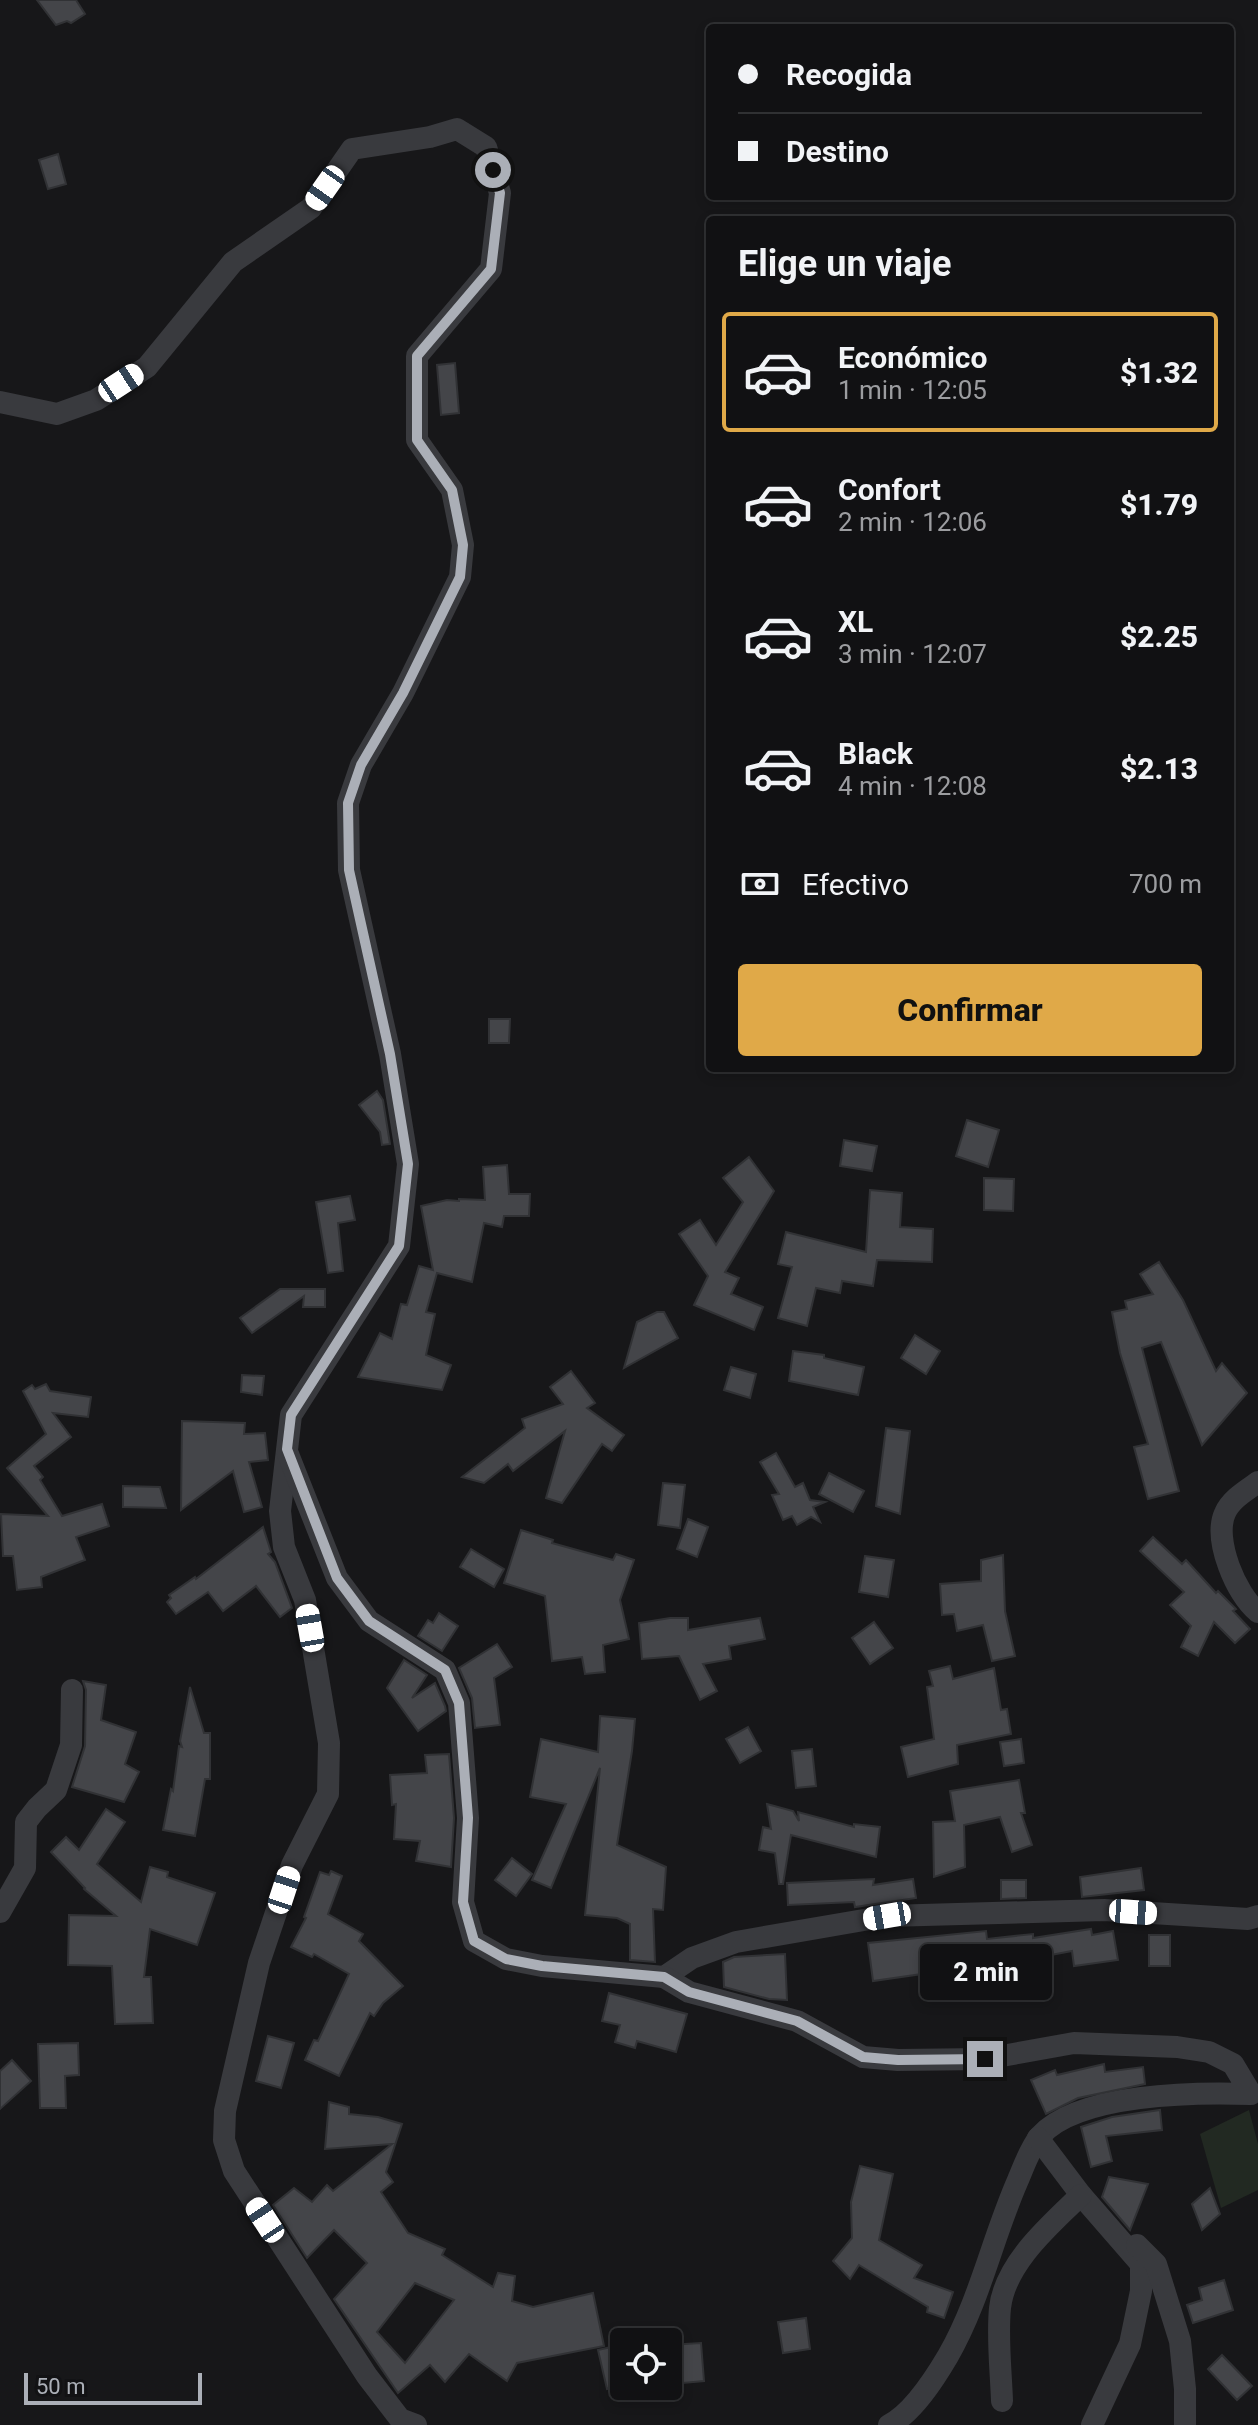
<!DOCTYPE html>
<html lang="es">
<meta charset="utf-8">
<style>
:root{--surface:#111113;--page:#1e1f21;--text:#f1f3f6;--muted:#9c9da0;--line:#303133;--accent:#e0a948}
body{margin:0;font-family:Roboto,sans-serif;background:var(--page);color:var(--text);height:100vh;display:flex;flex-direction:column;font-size:30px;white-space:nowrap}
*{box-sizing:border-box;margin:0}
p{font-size:26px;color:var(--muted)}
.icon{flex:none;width:44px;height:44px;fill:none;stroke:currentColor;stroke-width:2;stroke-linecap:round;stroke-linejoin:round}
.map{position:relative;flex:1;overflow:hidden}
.drawer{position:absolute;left:706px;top:216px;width:528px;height:856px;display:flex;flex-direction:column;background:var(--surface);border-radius:8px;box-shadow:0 4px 12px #0003,0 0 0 2px var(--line)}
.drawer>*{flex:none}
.guide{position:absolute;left:706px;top:24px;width:528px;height:176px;border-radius:8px;box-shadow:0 4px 12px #0003,0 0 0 2px var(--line);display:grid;align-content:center;height:176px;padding:0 32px;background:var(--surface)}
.fabs{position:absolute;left:610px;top:2328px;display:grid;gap:16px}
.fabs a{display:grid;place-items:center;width:72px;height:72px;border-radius:8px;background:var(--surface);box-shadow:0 4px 12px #0003,0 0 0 2px var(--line);font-size:40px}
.scale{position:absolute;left:24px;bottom:20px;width:178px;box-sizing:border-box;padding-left:8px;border:4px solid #abafb7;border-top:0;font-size:22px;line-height:28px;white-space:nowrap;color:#abafb7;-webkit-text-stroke:6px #121214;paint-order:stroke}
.end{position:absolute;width:36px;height:36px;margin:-18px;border:10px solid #abafb7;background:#111;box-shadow:0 0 0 4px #111}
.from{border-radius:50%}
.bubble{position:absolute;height:56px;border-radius:8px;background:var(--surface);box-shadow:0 4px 12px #0003,0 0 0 2px var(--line);font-size:26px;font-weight:800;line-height:56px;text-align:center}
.car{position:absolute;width:24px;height:48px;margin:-24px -12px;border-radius:10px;box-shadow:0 0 6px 2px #0007;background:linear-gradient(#fff 24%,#345 0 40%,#fff 0 76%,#345 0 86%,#fff 0)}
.guide b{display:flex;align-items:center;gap:28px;height:76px;font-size:30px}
.guide b+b{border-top:2px solid var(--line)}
.guide i{width:20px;height:20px;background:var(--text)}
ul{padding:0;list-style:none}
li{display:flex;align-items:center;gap:24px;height:120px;margin:0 16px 12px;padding:0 16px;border:4px solid transparent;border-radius:8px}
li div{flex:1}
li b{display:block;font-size:30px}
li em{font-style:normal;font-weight:800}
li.current{border-color:var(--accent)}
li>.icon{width:72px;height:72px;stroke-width:1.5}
h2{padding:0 32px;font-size:36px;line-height:96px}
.pay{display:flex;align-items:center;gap:20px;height:88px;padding:0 32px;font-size:30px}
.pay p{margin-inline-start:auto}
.primary-button{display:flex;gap:16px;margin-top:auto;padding:16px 32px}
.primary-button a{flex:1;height:92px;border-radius:8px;background:var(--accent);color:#111;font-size:32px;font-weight:800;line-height:92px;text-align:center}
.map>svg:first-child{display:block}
</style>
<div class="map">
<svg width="1258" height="2425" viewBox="0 0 1258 2425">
<rect width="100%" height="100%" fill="#171719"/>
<!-- green -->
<polygon fill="#222922" points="1249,2110 1258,2144 1258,2190 1221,2208 1200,2134"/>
<!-- building -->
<g fill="#444549" stroke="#313235" stroke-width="2" fill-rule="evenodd">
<polygon points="37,0 76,0 85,14 71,23 67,21 56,25"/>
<polygon points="58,154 66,184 48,189 39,160"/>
<polygon points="455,363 459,413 441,415 437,365"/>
<polygon points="489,1019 510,1019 509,1043 489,1043"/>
<polygon points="377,1091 383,1100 390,1144 382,1145 380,1132 359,1105"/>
<polygon points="967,1120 999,1130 988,1167 956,1156"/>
<polygon points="844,1140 877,1146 872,1171 840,1166"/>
<polygon points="749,1157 774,1191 725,1272 739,1278 731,1294 763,1307 754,1330 694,1305 708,1276 679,1234 700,1220 716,1245 743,1202 723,1178"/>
<polygon points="507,1165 509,1194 530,1194 529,1216 504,1216 502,1227 484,1223 472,1282 437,1273 426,1312 435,1314 426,1355 451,1365 442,1390 358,1377 380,1333 392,1339 401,1304 407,1305 419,1266 433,1270 421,1206 447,1200 459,1201 459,1199 485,1200 483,1167"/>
<polygon points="984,1178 1014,1179 1013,1211 984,1210"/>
<polygon points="870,1190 902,1193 900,1227 933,1229 932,1262 877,1260 873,1286 842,1281 840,1293 816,1288 807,1326 778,1318 792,1267 778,1264 786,1232 866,1252"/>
<polygon points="350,1196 355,1220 338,1223 343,1271 328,1273 316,1202"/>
<polygon points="1159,1262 1183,1300 1216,1371 1222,1363 1247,1393 1202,1445 1161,1342 1142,1348 1179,1491 1148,1499 1134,1447 1148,1444 1120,1353 1112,1312 1127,1309 1125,1301 1153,1294 1140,1274"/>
<polygon points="280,1289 325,1289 325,1307 303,1307 304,1296 252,1333 240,1318"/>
<polygon points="657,1312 664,1312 678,1338 624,1368 637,1322"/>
<polygon points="915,1335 940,1351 926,1374 901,1358"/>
<polygon points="793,1351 824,1355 824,1358 864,1367 858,1395 789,1381"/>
<polygon points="731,1367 756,1374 750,1398 724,1390"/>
<polygon points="571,1371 595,1403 587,1408 624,1435 612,1451 602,1444 562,1503 546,1498 565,1431 513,1471 508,1464 484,1483 462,1477 525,1428 522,1419 563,1404 550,1387"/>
<polygon points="242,1375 264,1376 262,1395 241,1392"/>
<polygon points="46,1384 50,1391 91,1397 88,1417 53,1413 71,1437 34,1466 43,1477 40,1480 62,1516 102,1504 109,1526 76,1537 85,1560 41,1577 42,1587 17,1590 13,1556 3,1556 1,1514 48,1516 7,1468 46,1434 23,1391 32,1385 35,1389"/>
<polygon points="182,1421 245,1423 244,1434 265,1433 268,1460 249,1462 262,1507 244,1512 233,1471 181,1510"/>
<polygon points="886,1428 910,1431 900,1514 876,1506"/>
<polygon points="776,1453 795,1487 803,1483 810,1500 825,1502 813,1507 820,1522 811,1517 797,1525 792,1516 783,1520 772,1495 779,1494 760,1462"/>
<polygon points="829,1473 864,1491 853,1512 819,1494"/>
<polygon points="663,1483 685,1485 680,1528 658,1525"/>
<polygon points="123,1486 160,1487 166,1508 123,1507"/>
<polygon points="688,1519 708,1527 697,1557 677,1549"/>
<polygon points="263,1527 271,1552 268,1554 275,1562 292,1608 280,1617 256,1586 223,1611 208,1592 176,1614 167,1602 171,1598 169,1595 195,1577 196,1579"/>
<polygon points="521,1530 553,1540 552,1543 613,1560 616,1554 634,1560 620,1600 629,1639 603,1645 605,1672 585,1674 582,1657 552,1661 545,1596 504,1583"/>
<polygon points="1153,1537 1182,1564 1186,1560 1216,1593 1218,1591 1236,1609 1233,1611 1250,1629 1235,1643 1214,1622 1198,1656 1181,1647 1191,1626 1170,1605 1184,1592 1140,1551"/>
<polygon points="471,1549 504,1569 494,1587 460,1567"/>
<polygon points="1003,1555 1005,1611 1015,1656 992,1661 983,1625 957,1631 954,1614 942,1615 940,1584 981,1581 981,1560"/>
<polygon points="865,1556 894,1560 888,1597 859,1592"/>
<polygon points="439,1613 458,1626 442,1651 418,1636 428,1620 433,1623"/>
<polygon points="670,1618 688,1618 688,1630 760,1618 765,1639 729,1646 731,1659 703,1664 717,1691 700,1700 679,1656 642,1659 639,1623"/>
<polygon points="874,1622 893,1648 870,1664 852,1638"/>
<polygon points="497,1644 512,1667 494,1678 500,1725 475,1728 472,1698 459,1668"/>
<polygon points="404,1660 427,1675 412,1698 435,1683 445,1706 446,1711 418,1731 387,1688"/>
<polygon points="950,1666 953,1679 994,1668 1001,1710 1007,1709 1011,1734 957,1745 958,1764 908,1777 901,1747 934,1739 927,1687 933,1686 929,1671"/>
<polygon points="83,1681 106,1685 101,1720 136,1732 125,1764 139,1772 124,1802 72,1787 85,1746 86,1690"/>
<polygon points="190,1687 204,1733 210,1733 210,1779 205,1779 195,1836 163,1830 171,1789 173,1791 179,1746 182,1747 180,1741"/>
<polygon points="600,1716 635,1719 632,1751 617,1845 666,1867 663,1910 653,1909 655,1962 630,1960 630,1924 617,1918 585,1915 600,1768 551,1888 532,1880 566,1804 530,1797 541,1739 598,1752"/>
<polygon points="748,1727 761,1751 740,1763 726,1739"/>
<polygon points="1021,1739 1024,1763 1004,1766 1000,1742"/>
<polygon points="812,1749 816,1786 796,1788 792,1751"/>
<polygon points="449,1754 454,1818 451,1867 416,1861 420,1841 394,1839 396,1804 392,1805 390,1775 427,1773 425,1755"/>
<polygon points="1019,1780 1025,1813 1021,1813 1032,1845 1012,1852 1000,1817 964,1825 965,1867 934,1877 933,1822 955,1821 950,1791"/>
<polygon points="767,1804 793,1811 799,1821 798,1812 854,1827 854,1824 880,1827 876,1857 791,1835 783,1884 779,1884 775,1853 759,1850 763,1827 771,1829"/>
<polygon points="106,1809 125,1822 97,1864 141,1902 150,1867 168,1872 167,1877 215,1893 197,1945 150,1929 144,1977 151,1977 153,2023 115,2024 112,1966 68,1965 69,1915 116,1916 84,1889 85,1888 51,1852 66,1837 79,1850"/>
<polygon points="512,1858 532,1874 516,1896 495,1880"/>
<polygon points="1141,1868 1144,1890 1082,1897 1080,1877"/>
<polygon points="331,1871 342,1876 328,1914 363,1934 359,1941 403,1986 383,2003 374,2016 370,2013 339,2076 305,2060 314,2040 318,2041 349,1974 314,1954 312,1957 291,1947 306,1918 304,1917 320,1872 329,1875"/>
<polygon points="874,1879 873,1885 913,1879 916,1898 855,1907 854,1902 788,1905 787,1883"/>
<polygon points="1001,1880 1026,1880 1026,1898 1001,1899"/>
<polygon points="1091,1929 1092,1935 1113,1931 1118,1960 1074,1966 1072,1951 1035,1958 1037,1975 993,1980 992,1964 873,1981 868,1943 986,1931 987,1939 1033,1934 1033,1938"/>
<rect x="1149" y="1935" width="21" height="31"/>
<polygon points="785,1954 787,2000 769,1999 724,1987 723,1962 734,1957"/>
<polygon points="609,1993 687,2014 676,2052 637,2041 635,2048 615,2042 620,2025 602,2021"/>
<polygon points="268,2036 294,2043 281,2088 256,2081"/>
<polygon points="78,2043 79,2075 65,2076 66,2108 40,2108 38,2044"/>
<polygon points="12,2060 31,2081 0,2109 0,2071"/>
<polygon points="1104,2064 1105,2072 1143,2067 1145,2084 1078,2098 1046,2114 1031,2080 1055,2070 1057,2075"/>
<path d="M329 2102 349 2107V2114L378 2117 402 2124 386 2172 393 2182 381 2192 408 2233 445 2249 442 2255 493 2287 498 2273 515 2276 512 2301 533 2307 593 2293 604 2346 517 2363 507 2381 469 2354 445 2382 430 2365 398 2393 334 2299 367 2263 334 2230 307 2258 273 2205 294 2188 312 2202 327 2185 333 2191 392 2144 325 2149ZM415 2283 454 2300 405 2363 377 2332Z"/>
<polygon points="1160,2110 1162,2130 1106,2136 1112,2161 1091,2167 1081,2127 1112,2117"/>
<polygon points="860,2166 893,2174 879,2240 922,2265 914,2278 953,2292 944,2318 927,2312 928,2307 859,2265 850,2279 833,2261 852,2238 851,2202"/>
<polygon points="1109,2177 1148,2184 1130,2230 1102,2197"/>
<polygon points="1210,2188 1220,2214 1202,2230 1192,2204"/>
<polygon points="1224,2280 1233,2310 1193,2323 1187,2305 1202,2300 1199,2288"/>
<polygon points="806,2318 810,2349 783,2353 778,2322"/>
<polygon points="701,2343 704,2381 683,2383 682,2372 668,2373 668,2345"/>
<polygon points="624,2344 624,2385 607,2389 598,2350"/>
<polygon points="1222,2355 1252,2386 1237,2400 1208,2369"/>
</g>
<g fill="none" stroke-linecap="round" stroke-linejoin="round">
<!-- minor -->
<g stroke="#393a3e" stroke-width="22">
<polyline points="0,402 57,414 96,400 147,367 233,262 311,208 352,149 430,137 457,129 486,147 500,193 491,269 417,356 417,440 452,490 463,545 460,577 403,693 361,765 348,803 349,870 390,1054 408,1164 399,1246 291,1415 280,1511 284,1547 305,1600 329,1743 328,1794 292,1865 259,1963 225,2111 224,2140 234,2171 367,2376 400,2419 416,2425"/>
<polyline points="288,1454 337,1578 369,1621 445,1670 459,1703 468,1818 463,1902 474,1941 506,1959 542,1966 664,1977 692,1958 736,1942 887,1916 1104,1910 1248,1919 1258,1916"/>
<path d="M1258 1482C1247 1490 1231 1499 1225 1513 1213 1539 1236 1595 1258 1612"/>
<polyline points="0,1912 25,1868 26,1822 37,1808 56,1790 71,1745 72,1690"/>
<path d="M664 1977 689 1992 797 2021 863 2057 898 2060 985 2059 1074 2043 1177 2047 1209 2052 1233 2064 1251 2094C1197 2092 1078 2093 1040 2136 1030 2148 1024 2166 1018 2180 992 2239 980 2300 948 2356 935 2378 913 2413 889 2425"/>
<polyline points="1038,2138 1081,2195 1141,2264 1141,2291 1130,2344 1092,2425"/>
<polyline points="1137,2245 1156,2264 1180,2341 1185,2389 1185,2425"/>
<path d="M1002 2401C1001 2371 997 2338 1000 2308 1005 2263 1050 2225 1081 2195"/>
</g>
</g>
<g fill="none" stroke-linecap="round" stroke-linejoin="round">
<!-- route -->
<polyline stroke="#abafb7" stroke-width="10" points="493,170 500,193 491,269 417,356 417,440 452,490 463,545 460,577 403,693 361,765 348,803 349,870 390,1054 408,1164 399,1246 291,1415 287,1449 337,1578 369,1621 445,1670 459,1703 468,1818 463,1902 474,1941 506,1959 542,1966 664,1977 689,1992 797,2021 863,2057 898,2060 985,2059"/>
</g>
</svg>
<div class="fabs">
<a><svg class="icon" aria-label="locate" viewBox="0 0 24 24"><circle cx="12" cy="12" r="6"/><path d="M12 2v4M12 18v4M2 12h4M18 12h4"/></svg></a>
</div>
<div class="scale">50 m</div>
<i class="end from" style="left:493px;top:170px"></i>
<i class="end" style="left:985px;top:2059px"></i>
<div class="bubble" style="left:920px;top:1944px;width:132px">2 min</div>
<i class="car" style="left:325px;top:188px;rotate:215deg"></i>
<i class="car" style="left:121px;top:383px;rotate:57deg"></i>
<i class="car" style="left:310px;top:1628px;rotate:350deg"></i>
<i class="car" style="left:284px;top:1890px;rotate:18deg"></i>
<i class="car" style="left:1133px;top:1912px;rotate:94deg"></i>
<i class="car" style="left:887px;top:1916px;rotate:260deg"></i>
<i class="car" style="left:265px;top:2220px;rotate:327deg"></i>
<div class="guide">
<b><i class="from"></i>Recogida</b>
<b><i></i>Destino</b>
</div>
<section class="drawer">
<h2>Elige un viaje</h2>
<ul>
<li class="current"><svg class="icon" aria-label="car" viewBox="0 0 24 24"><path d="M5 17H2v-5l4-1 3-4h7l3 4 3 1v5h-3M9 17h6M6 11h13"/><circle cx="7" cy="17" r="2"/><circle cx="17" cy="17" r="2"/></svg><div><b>Económico</b><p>1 min · 12:05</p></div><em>$1.32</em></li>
<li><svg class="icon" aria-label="car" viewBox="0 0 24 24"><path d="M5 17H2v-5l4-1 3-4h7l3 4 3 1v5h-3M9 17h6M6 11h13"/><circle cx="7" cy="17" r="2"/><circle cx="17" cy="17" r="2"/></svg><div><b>Confort</b><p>2 min · 12:06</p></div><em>$1.79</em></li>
<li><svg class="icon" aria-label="car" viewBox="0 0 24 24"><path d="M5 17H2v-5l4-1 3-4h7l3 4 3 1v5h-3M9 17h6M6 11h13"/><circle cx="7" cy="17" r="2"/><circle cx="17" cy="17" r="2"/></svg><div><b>XL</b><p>3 min · 12:07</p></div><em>$2.25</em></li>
<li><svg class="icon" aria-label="car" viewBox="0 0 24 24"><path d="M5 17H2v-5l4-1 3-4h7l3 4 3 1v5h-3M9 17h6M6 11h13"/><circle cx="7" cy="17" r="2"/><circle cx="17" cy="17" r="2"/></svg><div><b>Black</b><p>4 min · 12:08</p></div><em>$2.13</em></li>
</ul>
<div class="pay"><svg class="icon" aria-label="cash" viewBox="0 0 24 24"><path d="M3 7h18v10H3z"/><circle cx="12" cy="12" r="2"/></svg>Efectivo<p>700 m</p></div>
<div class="primary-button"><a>Confirmar</a></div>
</section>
</div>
